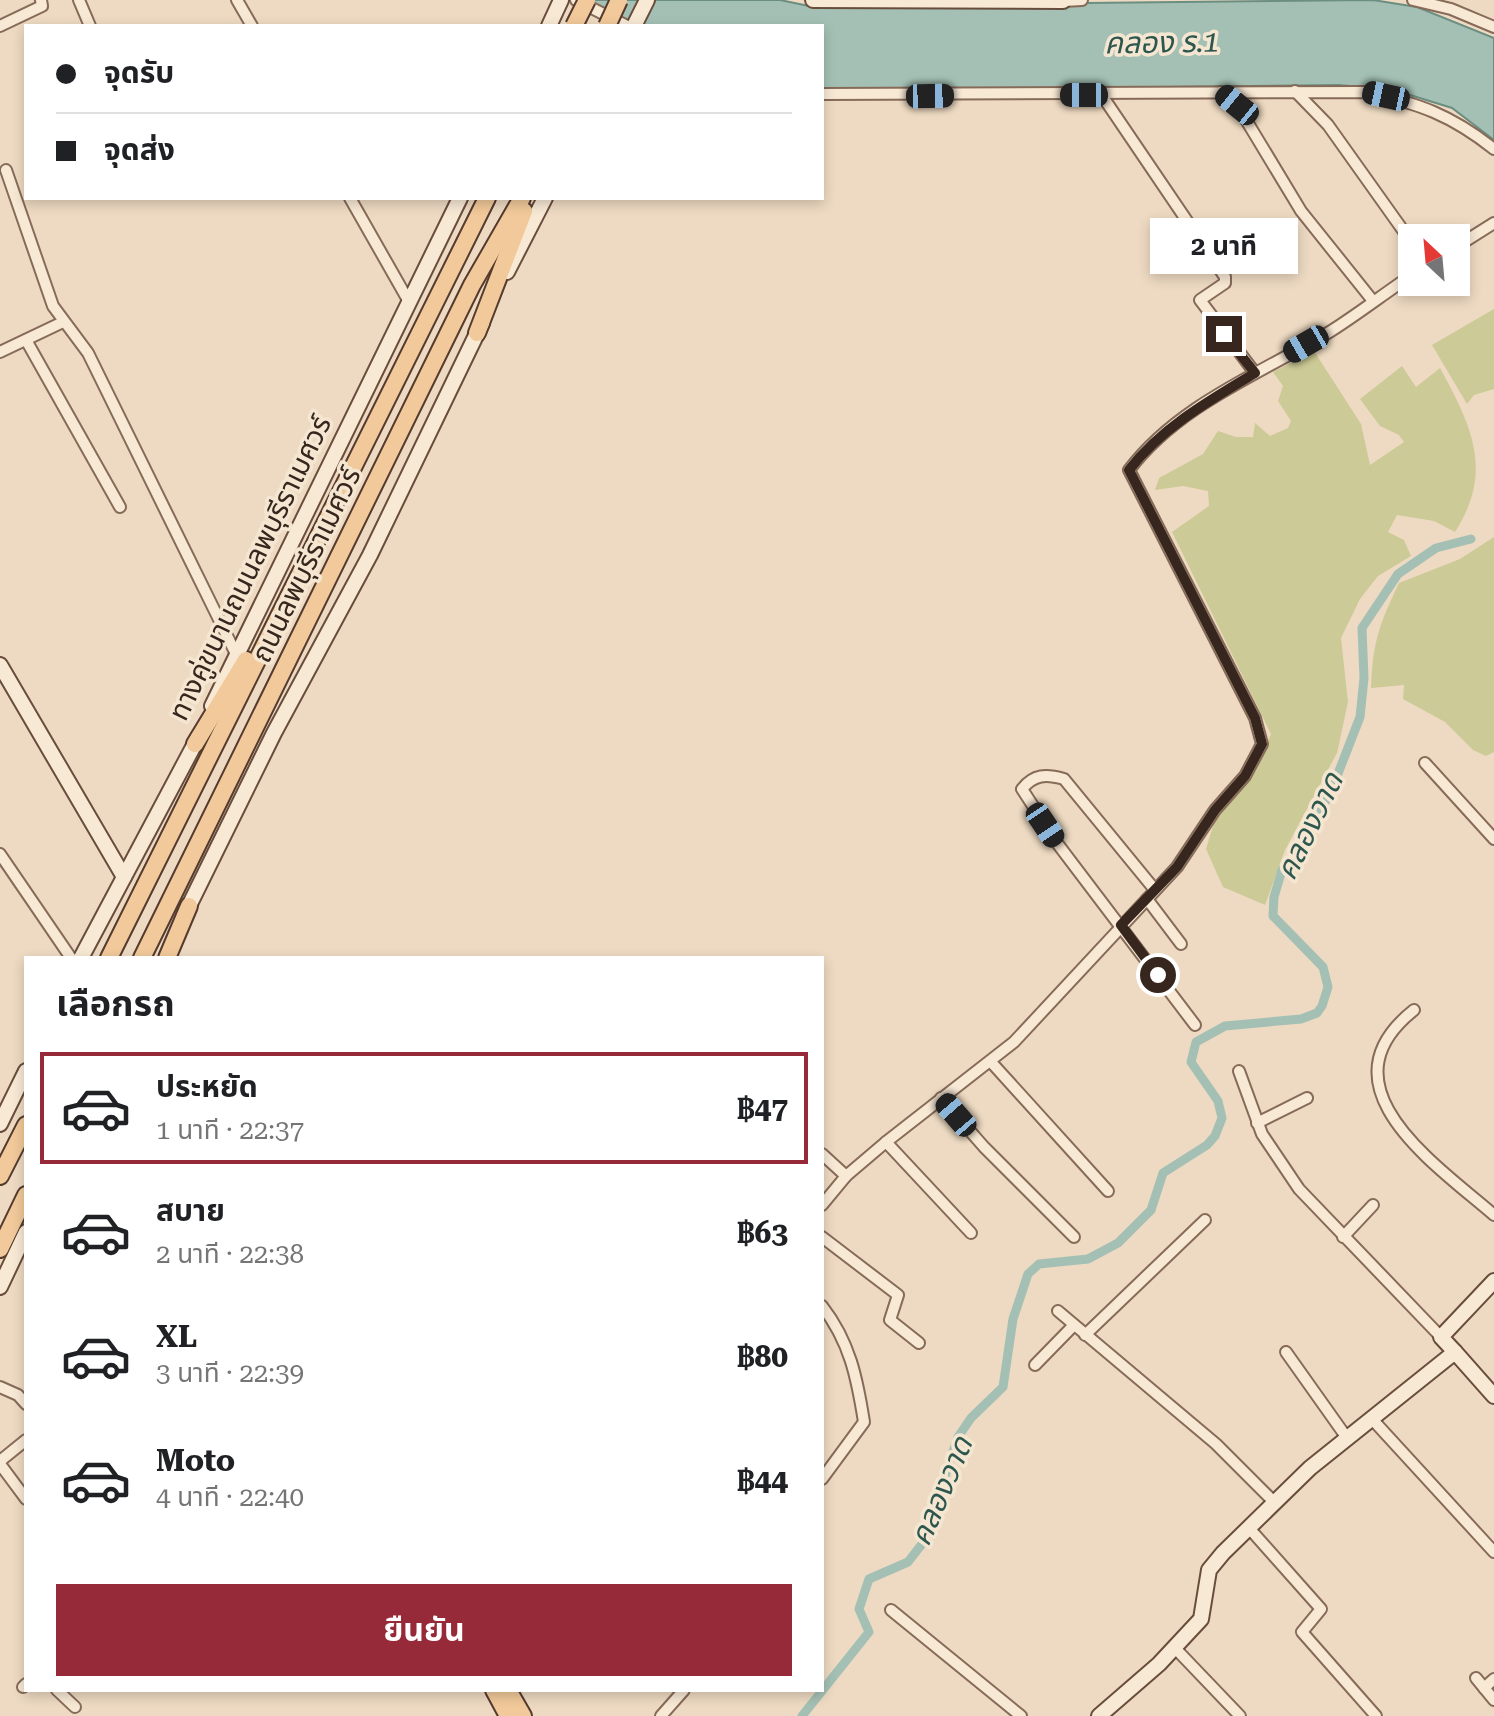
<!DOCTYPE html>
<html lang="th">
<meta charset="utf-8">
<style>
:root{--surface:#fff;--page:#f2f2f2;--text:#202124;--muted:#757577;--line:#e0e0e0;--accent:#962a39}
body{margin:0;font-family:"Roboto Serif","Noto Sans Thai",serif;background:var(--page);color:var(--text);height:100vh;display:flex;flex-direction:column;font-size:30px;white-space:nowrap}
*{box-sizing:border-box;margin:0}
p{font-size:26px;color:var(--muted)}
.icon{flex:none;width:44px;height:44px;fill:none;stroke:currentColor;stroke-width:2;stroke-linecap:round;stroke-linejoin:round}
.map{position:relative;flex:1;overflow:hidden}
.panel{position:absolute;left:24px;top:956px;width:800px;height:736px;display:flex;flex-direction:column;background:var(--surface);border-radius:0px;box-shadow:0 4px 12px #0003}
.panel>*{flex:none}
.banner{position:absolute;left:24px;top:24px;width:800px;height:176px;border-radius:0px;box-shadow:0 4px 12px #0003;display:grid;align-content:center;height:176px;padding:0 32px;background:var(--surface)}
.needle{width:52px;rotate:334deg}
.tools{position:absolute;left:1398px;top:224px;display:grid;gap:16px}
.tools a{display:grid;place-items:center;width:72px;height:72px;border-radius:0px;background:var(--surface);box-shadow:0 4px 12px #0003;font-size:40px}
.end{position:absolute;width:36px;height:36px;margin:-18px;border:10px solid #37261d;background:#fff;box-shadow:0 0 0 4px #fff}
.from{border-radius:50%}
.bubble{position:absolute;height:56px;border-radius:0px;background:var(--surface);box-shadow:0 4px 12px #0003;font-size:26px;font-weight:700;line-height:56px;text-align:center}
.car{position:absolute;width:24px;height:48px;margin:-24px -12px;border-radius:10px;box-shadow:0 0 6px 2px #0007;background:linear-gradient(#222 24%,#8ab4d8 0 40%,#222 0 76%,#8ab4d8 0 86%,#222 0)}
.banner b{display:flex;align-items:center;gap:28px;height:76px;font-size:30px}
.banner b+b{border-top:2px solid var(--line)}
.banner i{width:20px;height:20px;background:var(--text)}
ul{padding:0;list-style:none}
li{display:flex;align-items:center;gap:24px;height:112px;margin:0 16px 12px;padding:0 16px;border:4px solid transparent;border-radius:0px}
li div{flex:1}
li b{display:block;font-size:30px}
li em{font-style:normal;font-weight:700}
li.current{border-color:var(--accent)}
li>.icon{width:72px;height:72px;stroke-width:1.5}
h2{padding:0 32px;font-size:36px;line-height:96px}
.action{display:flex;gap:16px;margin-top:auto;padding:16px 32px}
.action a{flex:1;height:92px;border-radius:0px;background:var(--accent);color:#fff;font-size:32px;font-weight:700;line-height:92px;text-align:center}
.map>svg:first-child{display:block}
</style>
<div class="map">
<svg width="1494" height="1716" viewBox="0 0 1494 1716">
<rect width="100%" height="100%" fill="#eedac2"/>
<!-- green -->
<g fill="#ccca96">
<polygon points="1494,309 1494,389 1474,395 1467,404 1432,345"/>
<path d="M1314 351 1361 424 1370 465 1404 442 1399 435 1380 426 1360 399 1402 366 1416 387 1440 368C1472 427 1494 471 1455 532L1434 521 1397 515 1388 532 1404 540 1411 556 1378 576 1360 599 1341 638 1348 702 1337 753 1285 850 1265 905 1223 887 1206 849 1215 819 1256 771 1271 734 1172 532 1209 506 1208 491 1183 486 1155 490 1159 478 1203 454 1218 431 1236 437H1253L1255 423 1270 436 1288 428 1291 421 1278 401 1283 386 1273 372Z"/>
<path d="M1494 537V752L1486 756 1473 750 1445 722 1403 699 1404 685 1371 688C1373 641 1379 625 1399 583L1460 559Z"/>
</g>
<!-- water -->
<polygon fill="#a4c0b4" stroke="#6b8e81" stroke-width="2" points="579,0 780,0 809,6 1373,0 1417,7 1494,38 1494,140 1452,108 1394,90 1339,85 822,91 822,26 627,26"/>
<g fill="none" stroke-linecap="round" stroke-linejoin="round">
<!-- canal -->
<polyline stroke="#a4c0b4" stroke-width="9" points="802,1716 869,1632 859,1609 869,1579 908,1562 922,1544 958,1437 971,1418 1003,1387 1013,1319 1028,1274 1039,1264 1088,1259 1118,1243 1151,1210 1163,1173 1207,1145 1215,1136 1222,1118 1218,1101 1191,1062 1196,1042 1225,1026 1301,1019 1317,1013 1322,1006 1328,987 1323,967 1273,916 1274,897 1282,870 1304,844 1332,789 1360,717 1364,678 1362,628 1398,574 1436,548 1471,539"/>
<defs>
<g id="street">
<polyline points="79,0 90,26"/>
<polyline points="237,0 252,26"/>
<polyline points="576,0 627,26"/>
<polyline points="1413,0 1451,9 1494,27"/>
<polyline points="1063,1 1082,0"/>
<polyline points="0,26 42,6 41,0"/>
<polyline points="1295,91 1328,125 1412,243"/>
<polyline points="1221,92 1237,105 1301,211 1373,301"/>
<path d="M822 94 1367 92C1420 104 1451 115 1494 149"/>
<polyline points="1101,94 1225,277 1225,283 1200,300 1255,373"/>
<polyline points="6,170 53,306 88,353 235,652"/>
<polyline points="350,198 408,300"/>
<polyline points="1456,247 1494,223"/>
<polyline points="26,340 120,507"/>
<polyline points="0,352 63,322"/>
<polyline points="1425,763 1494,839"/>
<polyline points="0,854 71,958"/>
<path d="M1155 890 1064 779C1046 774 1034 774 1022 789L1057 843 1195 1025"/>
<polyline points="1147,899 1181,944"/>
<path d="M1414 1010C1318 1086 1435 1164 1494 1215"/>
<polyline points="991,1062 1108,1191"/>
<polyline points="1239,1071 1262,1134 1299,1189 1441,1337"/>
<polyline points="941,1098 984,1147 1074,1237"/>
<polyline points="1257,1123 1307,1098"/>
<polyline points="886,1142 971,1233"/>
<polyline points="822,1154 846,1176"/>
<path d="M822 1205 846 1176 886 1142 1014 1042 1177 867 1215 810 1245 776 1262 744 1255 718 1129 470C1179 404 1262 373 1331 331 1358 314 1385 293 1412 275"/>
<polyline points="822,1237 898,1295 890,1320 919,1343"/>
<polyline points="1343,1237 1373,1205"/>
<path d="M822 1306C850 1342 857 1378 864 1422L822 1479"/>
<polyline points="1058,1311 1216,1444 1274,1502"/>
<polyline points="1085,1335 1205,1220"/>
<polyline points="1286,1352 1347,1438"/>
<polyline points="1035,1365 1074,1325"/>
<polyline points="0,1387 18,1395 26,1404"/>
<polyline points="1372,1419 1494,1552"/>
<polyline points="0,1461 26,1440"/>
<polyline points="0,1464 26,1499"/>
<polyline points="1249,1528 1321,1609 1302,1632 1376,1716"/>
<polyline points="891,1610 1021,1716"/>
<polyline points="1174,1647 1240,1716"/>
<polyline points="1476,1678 1494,1700"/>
<polyline points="23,1687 26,1684"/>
<polyline points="1484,1688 1494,1679"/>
<polyline points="57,1690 75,1707"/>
<polyline points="661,1716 684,1690"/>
</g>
<g id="secondary">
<polyline points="813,0 1063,1"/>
<polyline points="549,26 561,0"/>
<polyline points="634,26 647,0"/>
<polyline points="507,272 545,198"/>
<polyline points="0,665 124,877"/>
<polyline points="212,706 460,198"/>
<polyline points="184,916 274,733 370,555 482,323"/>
<polyline points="81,958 199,736"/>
<polyline points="0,1124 26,1071"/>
<polyline points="0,1287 26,1232"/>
<polyline points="1455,1352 1494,1396"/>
<polyline points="1099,1716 1159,1664 1201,1619 1209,1570 1223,1553 1310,1468 1455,1352 1441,1337 1494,1281"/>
</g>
<g id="primary">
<polyline points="477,333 524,211"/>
<polyline points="195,744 246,660"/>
<polyline points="109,958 487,198"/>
<polyline points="142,958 472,285 522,198"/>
<polyline points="167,958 189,906"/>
<polyline points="0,1176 26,1125"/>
<polyline points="0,1249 26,1195"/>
<polyline points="494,1690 508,1716"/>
<polyline points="508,1690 523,1716"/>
</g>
</defs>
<!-- street casing -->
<use href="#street" stroke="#876b59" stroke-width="14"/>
<!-- secondary casing -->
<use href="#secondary" stroke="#694d3c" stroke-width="18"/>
<!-- primary casing -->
<use href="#primary" stroke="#553a2e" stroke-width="20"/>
<!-- street -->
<use href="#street" stroke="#f8e9d5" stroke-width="10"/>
<!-- secondary -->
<use href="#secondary" stroke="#f8e9d5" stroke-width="14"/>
<!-- primary -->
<use href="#primary" stroke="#f1c99a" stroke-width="16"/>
<defs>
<g id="primary-bridge">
<polyline points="574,26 587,0"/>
<polyline points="607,26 619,0"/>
</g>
</defs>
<!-- primary-bridge casing -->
<use href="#primary-bridge" stroke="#553a2e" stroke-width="20" stroke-linecap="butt"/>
<!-- primary-bridge -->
<use href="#primary-bridge" stroke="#f1c99a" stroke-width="16"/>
</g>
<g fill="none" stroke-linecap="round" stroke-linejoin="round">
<!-- route -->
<path stroke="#37261d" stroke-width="10" d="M1158 975 1121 925 1177 867 1215 810 1245 776 1262 744 1255 718 1129 470C1161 428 1210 400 1255 373L1224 334"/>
</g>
<g text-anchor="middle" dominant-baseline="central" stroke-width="7" stroke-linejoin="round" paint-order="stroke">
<!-- street labels -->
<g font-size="28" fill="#37261d" stroke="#f5e6d1">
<text transform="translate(306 565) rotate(-64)">ถนนลพบุรีราเมศวร์</text>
<text transform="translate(250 568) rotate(-64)">ทางคู่ขนานถนนลพบุรีราเมศวร์</text>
</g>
<!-- water labels -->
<g font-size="30" font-style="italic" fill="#2d574e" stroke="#f5e6d1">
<text transform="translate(1162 42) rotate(-1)">คลอง ร.1</text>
<text transform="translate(1309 826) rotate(-64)">คลองวาด</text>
<text transform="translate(941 1491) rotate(-67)">คลองวาด</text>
</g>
</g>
</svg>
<div class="tools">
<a><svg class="needle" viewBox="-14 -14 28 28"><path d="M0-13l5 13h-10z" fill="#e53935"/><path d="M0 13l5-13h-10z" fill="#757577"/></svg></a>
</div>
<i class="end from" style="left:1158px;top:975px"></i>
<i class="end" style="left:1224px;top:334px"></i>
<div class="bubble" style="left:1150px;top:218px;width:148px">2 นาที</div>
<i class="car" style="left:1084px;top:95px;rotate:270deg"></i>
<i class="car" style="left:930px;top:96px;rotate:89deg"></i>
<i class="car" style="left:1386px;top:96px;rotate:282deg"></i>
<i class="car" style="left:1237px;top:105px;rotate:309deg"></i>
<i class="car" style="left:1306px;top:344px;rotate:240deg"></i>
<i class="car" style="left:1045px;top:825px;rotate:146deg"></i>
<i class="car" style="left:956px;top:1115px;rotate:319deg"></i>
<div class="banner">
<b><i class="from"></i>จุดรับ</b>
<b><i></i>จุดส่ง</b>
</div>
<section class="panel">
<h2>เลือกรถ</h2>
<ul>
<li class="current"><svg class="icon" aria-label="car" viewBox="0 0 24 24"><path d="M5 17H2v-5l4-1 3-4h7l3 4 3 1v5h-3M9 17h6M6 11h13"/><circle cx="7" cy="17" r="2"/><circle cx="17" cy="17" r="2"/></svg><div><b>ประหยัด</b><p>1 นาที · 22:37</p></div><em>฿47</em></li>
<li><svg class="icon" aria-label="car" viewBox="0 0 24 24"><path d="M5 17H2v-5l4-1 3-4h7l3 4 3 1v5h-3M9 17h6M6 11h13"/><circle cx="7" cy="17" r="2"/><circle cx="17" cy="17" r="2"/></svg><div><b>สบาย</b><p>2 นาที · 22:38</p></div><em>฿63</em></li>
<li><svg class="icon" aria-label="car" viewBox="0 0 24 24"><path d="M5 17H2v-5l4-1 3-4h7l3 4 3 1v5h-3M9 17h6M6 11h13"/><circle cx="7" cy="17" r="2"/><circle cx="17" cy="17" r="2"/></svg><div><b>XL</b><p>3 นาที · 22:39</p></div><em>฿80</em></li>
<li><svg class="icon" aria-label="car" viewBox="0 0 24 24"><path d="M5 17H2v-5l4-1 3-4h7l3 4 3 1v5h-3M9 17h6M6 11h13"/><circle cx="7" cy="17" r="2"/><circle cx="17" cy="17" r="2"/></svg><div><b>Moto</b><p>4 นาที · 22:40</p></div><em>฿44</em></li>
</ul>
<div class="action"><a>ยืนยัน</a></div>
</section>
</div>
